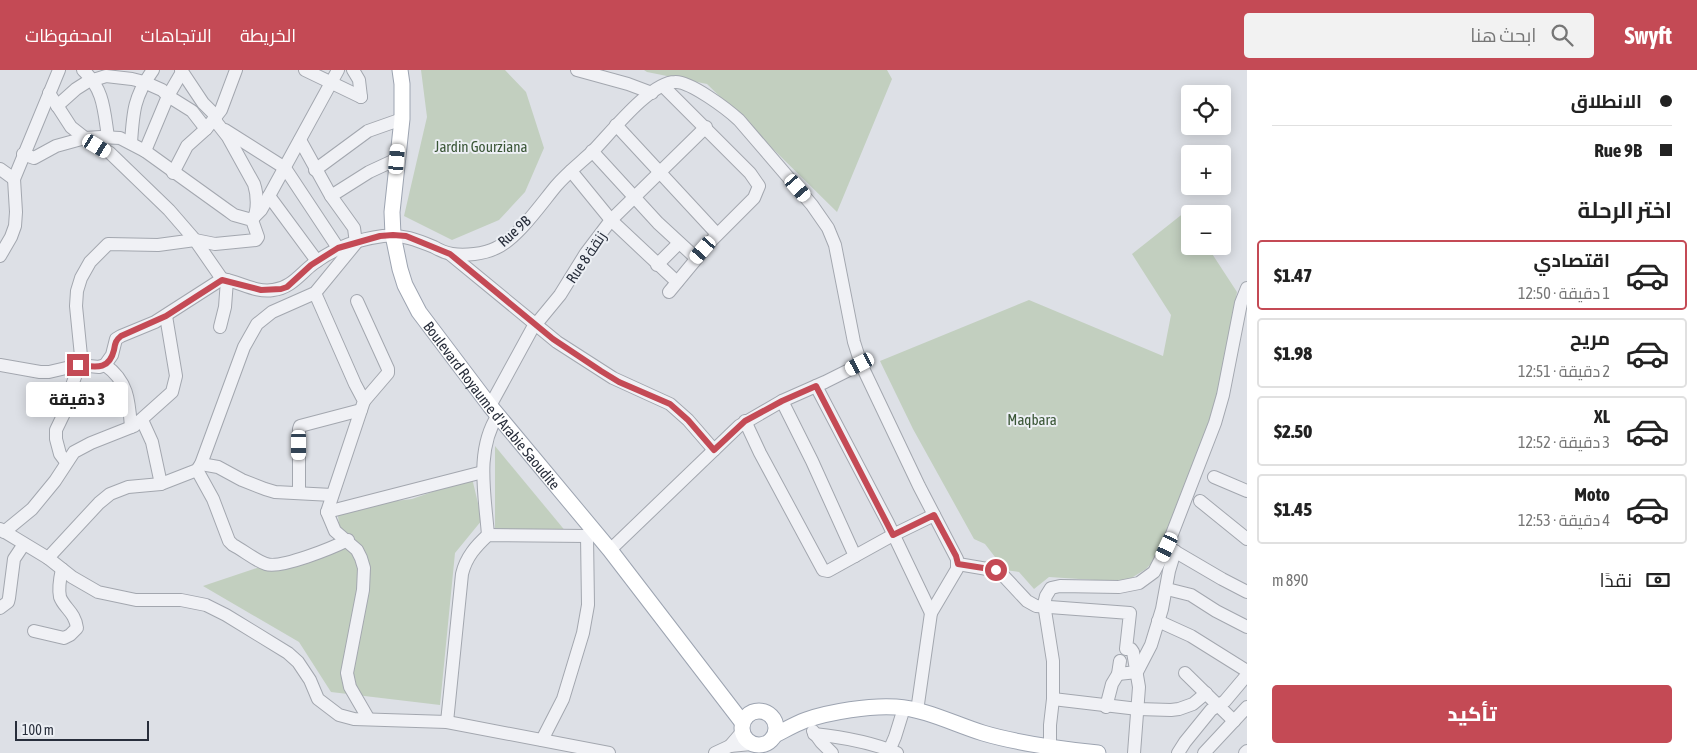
<!DOCTYPE html>
<html lang="ar">
<meta charset="utf-8">
<style>
:root{--surface:#fff;--page:#f2f2f2;--text:#222;--muted:#767676;--line:#e0e0e0;--accent:#c44a55}
body{margin:0;font-family:"Asap Condensed",Cairo,sans-serif;background:var(--page);color:var(--text);direction:rtl;height:100vh;display:flex;flex-direction:column;font-size:19px;white-space:nowrap}
*{box-sizing:border-box;margin:0}
p{font-size:16px;color:var(--muted)}
.icon{flex:none;width:28px;height:28px;fill:none;stroke:currentColor;stroke-width:2;stroke-linecap:round;stroke-linejoin:round}
.map{position:relative;flex:1;overflow:hidden;direction:ltr}
.drawer{display:flex;flex-direction:column;background:var(--surface);width:450px}
.drawer>*{flex:none}
.banner{display:grid;align-content:center;height:110px;padding:0 25px;background:var(--surface)}
.tools{position:absolute;left:1181px;top:15px;display:grid;gap:10px}
.tools a{display:grid;place-items:center;width:50px;height:50px;border-radius:5px;background:var(--surface);box-shadow:0 2px 12px #0003;font-size:25px}
.scale{position:absolute;left:15px;bottom:12px;width:134px;box-sizing:border-box;padding-left:5px;border:2px solid #282e3b;border-top:0;font-size:14px;line-height:18px;white-space:nowrap;color:#282e3b;-webkit-text-stroke:4px #eceff4;paint-order:stroke}
.end{position:absolute;width:22px;height:22px;margin:-11px;border:6px solid #c44a55;background:#fff;box-shadow:0 0 0 2px #fff}
.from{border-radius:50%}
.bubble{position:absolute;height:35px;border-radius:5px;background:var(--surface);box-shadow:0 2px 12px #0003;font-size:16px;font-weight:800;line-height:35px;text-align:center;direction:rtl}
.car{position:absolute;width:15px;height:30px;margin:-15px -8px;border-radius:6px;box-shadow:0 0 4px 1px #0007;background:linear-gradient(#fff 24%,#345 0 40%,#fff 0 76%,#345 0 86%,#fff 0)}
.banner b{display:flex;align-items:center;gap:18px;height:48px;font-size:19px}
.banner b+b{border-top:1px solid var(--line)}
.banner i{width:12px;height:12px;background:var(--text)}
ul{padding:0;list-style:none}
li{display:flex;align-items:center;gap:15px;height:70px;margin:0 10px 8px;padding:0 15px;border:2px solid var(--line);border-radius:5px}
li div{flex:1}
li b{display:block;font-size:19px}
li em{font-style:normal;font-weight:800}
li.active{border-color:var(--accent)}
li>.icon{width:45px;height:45px;stroke-width:1.5}
h2{padding:0 25px;font-size:22px;line-height:60px}
.pay{display:flex;align-items:center;gap:12px;height:55px;padding:0 25px;font-size:19px}
.pay p{margin-inline-start:auto}
.primary-button{display:flex;gap:10px;margin-top:auto;padding:10px 25px}
.primary-button a{flex:1;height:58px;border-radius:5px;background:var(--accent);color:#fff;font-size:20px;font-weight:800;line-height:58px;text-align:center}
header{display:flex;align-items:center;gap:30px;box-sizing:border-box;height:70px;padding:0 25px;background:var(--accent);color:#fff}
header strong{font-size:24px}
nav{display:flex;gap:28px;margin-inline-start:auto;font-size:18px}
.search{width:350px;height:45px;background:var(--page);display:flex;align-items:center;gap:12px;box-sizing:border-box;padding:0 18px;border-radius:5px;color:var(--muted);font-size:19px}
main{display:flex;flex:1;min-height:0}
.map>svg:first-child{display:block}
</style>
<header>
<strong>Swyft</strong>
<div class="search"><svg class="icon" aria-label="search" viewBox="0 0 24 24"><circle cx="10" cy="10" r="6"/><path d="M15 15l6 6"/></svg>ابحث هنا</div>
<nav><a>الخريطة</a><a>الاتجاهات</a><a>المحفوظات</a></nav>
</header>
<main>
<section class="drawer">
<div class="banner">
<b><i class="from"></i>الانطلاق</b>
<b><i></i>Rue 9B</b>
</div>
<h2>اختر الرحلة</h2>
<ul>
<li class="active"><svg class="icon" aria-label="car" viewBox="0 0 24 24"><path d="M5 17H2v-5l4-1 3-4h7l3 4 3 1v5h-3M9 17h6M6 11h13"/><circle cx="7" cy="17" r="2"/><circle cx="17" cy="17" r="2"/></svg><div><b>اقتصادي</b><p>1 دقيقة · 12:50</p></div><em>$1.47</em></li>
<li><svg class="icon" aria-label="car" viewBox="0 0 24 24"><path d="M5 17H2v-5l4-1 3-4h7l3 4 3 1v5h-3M9 17h6M6 11h13"/><circle cx="7" cy="17" r="2"/><circle cx="17" cy="17" r="2"/></svg><div><b>مريح</b><p>2 دقيقة · 12:51</p></div><em>$1.98</em></li>
<li><svg class="icon" aria-label="car" viewBox="0 0 24 24"><path d="M5 17H2v-5l4-1 3-4h7l3 4 3 1v5h-3M9 17h6M6 11h13"/><circle cx="7" cy="17" r="2"/><circle cx="17" cy="17" r="2"/></svg><div><b>XL</b><p>3 دقيقة · 12:52</p></div><em>$2.50</em></li>
<li><svg class="icon" aria-label="car" viewBox="0 0 24 24"><path d="M5 17H2v-5l4-1 3-4h7l3 4 3 1v5h-3M9 17h6M6 11h13"/><circle cx="7" cy="17" r="2"/><circle cx="17" cy="17" r="2"/></svg><div><b>Moto</b><p>4 دقيقة · 12:53</p></div><em>$1.45</em></li>
</ul>
<div class="pay"><svg class="icon" aria-label="cash" viewBox="0 0 24 24"><path d="M3 7h18v10H3z"/><circle cx="12" cy="12" r="2"/></svg>نقدًا<p>890 m</p></div>
<div class="primary-button"><a>تأكيد</a></div>
</section>
<div class="map">
<svg width="1247" height="683" viewBox="0 0 1247 683">
<rect width="100%" height="100%" fill="#dde0e6"/>
<!-- green -->
<g fill="#c2cfbf">
<polygon points="421,0 505,0 526,22 544,78 525,122 499,150 452,170 404,146 427,47"/>
<polygon points="644,0 887,0 892,9 837,142 707,14 647,2"/>
<polygon points="1185,142 1190,149 1190,176 1207,176 1237,222 1216,339 1161,483 1146,499 1125,512 1049,507 1034,519 1019,502 1005,500 985,474 974,469 913,359 880,291 1029,230 1163,286 1171,245 1132,184"/>
<polygon points="495,376 567,463 495,460"/>
<polygon points="472,408 482,450 455,483 440,635 331,622 299,572 203,516 341,470 337,438 412,429"/>
</g>
<g fill="none" stroke-linecap="round" stroke-linejoin="round">
<defs>
<g id="minor">
<path d="M83 0C104 19 104 41 108 67"/>
<path d="M181 0 203 33 213 43 217 53 228 67 254 114C257 123 259 142 252 150"/>
<polyline points="305,0 361,27"/>
<polyline points="353,0 359,10 361,27"/>
<polyline points="577,0 628,14 652,23"/>
<polyline points="663,16 750,103 759,116 754,128 712,170 669,222"/>
<polyline points="49,23 71,57 85,68 110,83 169,140 195,170 222,209"/>
<polyline points="57,36 76,19 87,12 106,6 132,9 144,12 162,20 168,26 192,41 206,59"/>
<polyline points="616,55 717,164"/>
<polyline points="225,60 285,98 338,178"/>
<path d="M131 73C133 42 134 26 153 0"/>
<polyline points="145,81 168,26 182,2"/>
<polyline points="592,81 658,153 696,188"/>
<polyline points="23,84 34,88 56,76 85,68 101,67 120,68 145,81 227,140 234,145 252,150 258,167 256,170 215,174 195,170 158,175 108,174 90,192 81,208 77,221 76,236 81,286 75,307 70,321 69,333 56,360 56,369 60,384 66,392"/>
<polyline points="0,99 14,109"/>
<polyline points="315,100 368,61 402,49"/>
<polyline points="571,101 611,150 677,212"/>
<polyline points="173,103 187,76 206,59 221,40 236,0"/>
<polyline points="269,126 317,191"/>
<polyline points="331,126 369,102 397,89"/>
<polyline points="255,146 261,140 269,126 338,0"/>
<polyline points="450,184 557,272 613,308 670,334 688,350 714,380"/>
<polyline points="0,186 11,167 15,156 16,142 14,109 59,0"/>
<polyline points="657,195 679,173"/>
<polyline points="315,223 355,314 364,331 327,442 335,461 357,480 361,488 364,498 363,520 347,603 350,617 368,648"/>
<polyline points="357,231 388,299 388,303 364,331"/>
<polyline points="220,257 225,237 227,210"/>
<path d="M0 295 40 302H49L79 295 99 297 105 295 112 285 116 269 121 266 155 252 222 209C239 211 255 223 273 220 291 218 300 204 313 194 333 179 358 169 383 166 402 164 417 170 434 177 439 180 446 183 452 184 465 186 484 184 496 178 517 169 541 134 556 116 567 103 580 93 592 82 609 65 650 12 675 12 690 11 727 39 739 50L812 135 828 158 835 175 854 272 861 294 919 416 957 489V499L931 543 917 641"/>
<path d="M105 295C128 311 129 331 131 357"/>
<polyline points="816,316 888,453 931,543"/>
<polyline points="782,331 812,391 855,486"/>
<polyline points="490,336 532,259 560,225 586,183 611,150 706,57"/>
<polyline points="142,350 152,372 161,414"/>
<polyline points="745,351 760,383 823,500 828,501 893,465 934,445"/>
<polyline points="201,394 218,397 242,410 265,419 275,422 332,425"/>
<path d="M197 400 213 429 229 471 233 475C243 480 256 491 266 494 281 499 332 478 348 470"/>
<polyline points="1214,407 1247,421"/>
<polyline points="299,422 299,359 300,356 361,340"/>
<polyline points="1200,431 1247,469"/>
<polyline points="327,442 483,402"/>
<polyline points="0,459 48,488 72,507 98,522 136,530 181,530 206,535 226,545 288,583 298,592 310,610 318,629 339,645 354,649 447,652 609,683"/>
<polyline points="4,462 32,439 55,411 74,382 91,373 134,356 172,322 176,306 166,246"/>
<path d="M488 465C485 425 475 380 498 345"/>
<polyline points="1169,478 1222,509 1247,522"/>
<polyline points="610,480 739,356 782,331 825,312 861,294"/>
<polyline points="48,488 99,433 110,424 128,417 161,414 197,400 201,394 244,277 257,254 272,242 315,223 356,173 354,158 331,126 300,70"/>
<polyline points="958,494 999,501 1027,531 1036,536 1130,543 1126,579 1131,579 1133,582 1139,617 1134,683"/>
<polyline points="1167,519 1191,525 1216,541 1247,557"/>
<polyline points="0,538 8,532 9,528 14,489 24,474"/>
<polyline points="1158,551 1191,566 1247,601"/>
<path d="M34 561 64 568 70 565 77 558C75 542 64 538 60 527 58 518 60 508 62 499"/>
<polyline points="1185,603 1234,651"/>
<polyline points="1118,604 1137,602 1151,575 1162,539 1169,501 1175,481"/>
<polyline points="1053,629 1138,639 1171,640 1179,639 1193,634 1206,623"/>
<polyline points="1106,637 1112,614 1118,604 1120,591"/>
<path d="M447 652 462 504C466 487 476 476 488 465L587 466 596 463"/>
<polyline points="813,661 821,672 832,683"/>
<path d="M814 664C842 667 871 672 897 683"/>
<polyline points="542,670 563,629 583,563 588,535 587,466"/>
<polyline points="730,676 742,662"/>
<polyline points="1050,676 1050,655 1053,629 1053,591 1044,534 1046,526 1051,518 1060,516 1119,517 1139,513 1154,502 1167,477 1215,353 1223,325 1241,233 1247,218"/>
<polyline points="715,683 730,676 751,674"/>
<polyline points="888,683 895,667 904,638"/>
<polyline points="1178,683 1185,672 1211,640 1225,631 1247,605"/>
<polyline points="1204,683 1247,637"/>
<polyline points="1245,683 1247,681"/>
</g>
<g id="major">
<path id="s1" d="M400 0 402 14V49L392 142 393 165 400 199 405 215 419 242 490 336 610 480 742 652"/>
<circle cx="759" cy="658" r="17"/>
<path d="M775 665C785 660 795 654 806 650 829 642 871 635 896 637 926 639 954 654 983 663 1020 674 1060 679 1098 683"/>
</g>
</defs>
<!-- minor casing -->
<use href="#minor" stroke="#a3a7af" stroke-width="14"/>
<!-- major casing -->
<use href="#major" stroke="#9da4b1" stroke-width="17"/>
<!-- minor -->
<use href="#minor" stroke="#f0f1f5" stroke-width="12"/>
<!-- major -->
<use href="#major" stroke="#fff" stroke-width="15"/>
</g>
<g fill="none" stroke-linecap="round" stroke-linejoin="round">
<!-- route -->
<path stroke="#c44a55" stroke-width="6" d="M78 295C95 297 109 301 114 280 115 273 116 270 121 266L166 246 222 210 261 220 281 219 287 217 311 195 338 178 380 166 393 165 406 166 450 184 553 269 601 301 619 312 670 334 688 350 714 380 745 351 782 331 816 316 893 465 934 445 956 486 958 494 996 500"/>
</g>
<g text-anchor="middle" dominant-baseline="central" stroke-width="4" stroke-linejoin="round" paint-order="stroke">
<!-- park labels -->
<g font-size="15" fill="#3a5636" stroke="#eceff4">
<text x="481" y="76">Jardin Gourziana</text>
<text x="1032" y="349">Maqbara</text>
</g>
<!-- street labels -->
<g font-size="15" fill="#282e3b" stroke="#eceff4">
<text transform="translate(514 161) rotate(-42)">Rue 9B</text>
<text transform="translate(586 187) rotate(-56)">Rue 8 زنقة</text>
<text stroke="none"><textPath href="#s1" startOffset="366">Boulevard Royaume d'Arabie Saoudite</textPath></text>
</g>
</g>
</svg>
<div class="tools">
<a><svg class="icon" aria-label="locate" viewBox="0 0 24 24"><circle cx="12" cy="12" r="6"/><path d="M12 2v4M12 18v4M2 12h4M18 12h4"/></svg></a>
<a>+</a>
<a>−</a>
</div>
<div class="scale">100 m</div>
<i class="end from" style="left:996px;top:500px"></i>
<i class="end" style="left:78px;top:295px"></i>
<div class="bubble" style="left:26px;top:312px;width:102px">3 دقيقة</div>
<i class="car" style="left:97px;top:76px;rotate:121deg"></i>
<i class="car" style="left:397px;top:89px;rotate:5deg"></i>
<i class="car" style="left:798px;top:118px;rotate:139deg"></i>
<i class="car" style="left:703px;top:180px;rotate:221deg"></i>
<i class="car" style="left:860px;top:294px;rotate:243deg"></i>
<i class="car" style="left:299px;top:375px;rotate:180deg"></i>
<i class="car" style="left:1167px;top:477px;rotate:205deg"></i>
</div>
</main>
